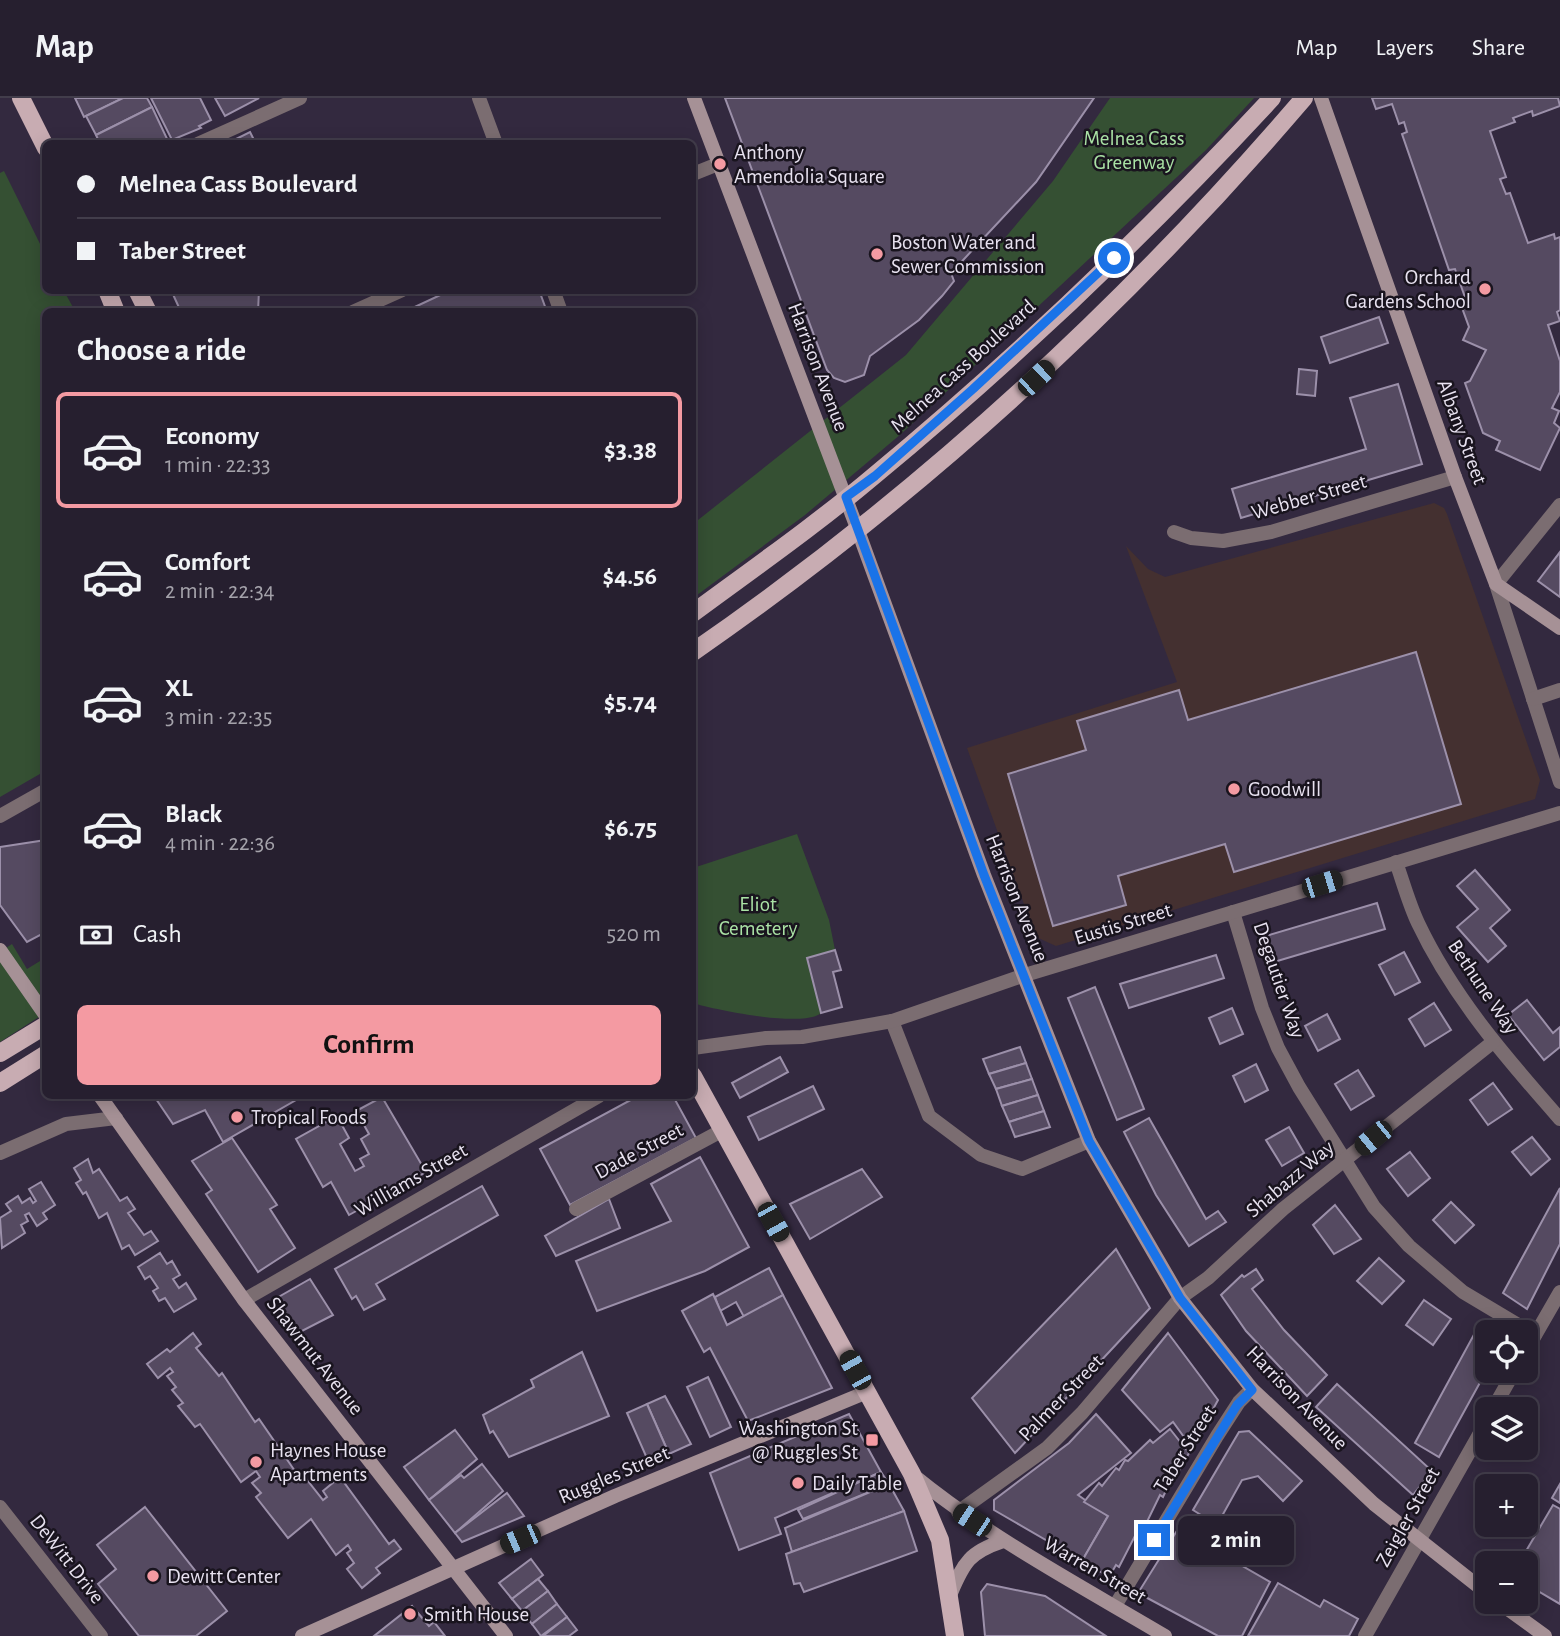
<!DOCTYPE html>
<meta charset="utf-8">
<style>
:root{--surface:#261f2f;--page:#2e2737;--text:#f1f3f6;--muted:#a4a2aa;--line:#423d4b;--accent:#f49aa2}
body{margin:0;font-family:"Alegreya Sans",sans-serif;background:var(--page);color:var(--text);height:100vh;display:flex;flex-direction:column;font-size:26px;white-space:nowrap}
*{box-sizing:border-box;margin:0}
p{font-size:23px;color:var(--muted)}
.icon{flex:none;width:38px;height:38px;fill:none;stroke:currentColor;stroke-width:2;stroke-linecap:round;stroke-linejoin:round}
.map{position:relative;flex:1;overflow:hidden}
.drawer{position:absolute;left:42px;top:210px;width:654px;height:791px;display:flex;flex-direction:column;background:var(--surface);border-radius:10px;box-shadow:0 4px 18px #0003,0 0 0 2px var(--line)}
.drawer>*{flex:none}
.hud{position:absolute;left:42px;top:42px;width:654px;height:154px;border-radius:10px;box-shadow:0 4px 18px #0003,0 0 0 2px var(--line);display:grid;align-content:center;height:154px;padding:0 35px;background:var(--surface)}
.fabs{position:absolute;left:1475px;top:1222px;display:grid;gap:14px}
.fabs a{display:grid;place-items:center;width:63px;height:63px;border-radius:10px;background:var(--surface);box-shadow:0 4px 18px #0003,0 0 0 2px var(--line);font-size:35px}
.end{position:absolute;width:32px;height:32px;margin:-16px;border:9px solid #1a73e8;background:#fff;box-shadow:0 0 0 4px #fff}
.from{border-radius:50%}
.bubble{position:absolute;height:49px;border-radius:10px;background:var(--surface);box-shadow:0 4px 18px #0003,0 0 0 2px var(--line);font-size:23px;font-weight:600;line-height:49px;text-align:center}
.car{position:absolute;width:21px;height:42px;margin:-21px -10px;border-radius:9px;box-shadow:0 0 5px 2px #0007;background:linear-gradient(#222 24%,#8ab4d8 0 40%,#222 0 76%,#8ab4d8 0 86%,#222 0)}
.hud b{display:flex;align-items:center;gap:24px;height:66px;font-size:26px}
.hud b+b{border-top:2px solid var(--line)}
.hud i{width:18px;height:18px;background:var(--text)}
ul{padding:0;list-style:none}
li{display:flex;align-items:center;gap:21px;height:116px;margin:0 14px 10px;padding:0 21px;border:4px solid transparent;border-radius:10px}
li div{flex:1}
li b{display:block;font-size:26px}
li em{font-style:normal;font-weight:600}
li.active{border-color:var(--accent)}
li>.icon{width:63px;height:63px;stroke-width:1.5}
h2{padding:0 35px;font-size:32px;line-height:84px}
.pay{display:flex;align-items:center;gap:18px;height:77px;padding:0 35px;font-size:26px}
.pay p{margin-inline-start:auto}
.primary-button{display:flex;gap:14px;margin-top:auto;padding:14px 35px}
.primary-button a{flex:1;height:80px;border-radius:10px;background:var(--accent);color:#111;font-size:28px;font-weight:600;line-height:80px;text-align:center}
header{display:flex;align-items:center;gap:42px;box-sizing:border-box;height:98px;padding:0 35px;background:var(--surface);border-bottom:2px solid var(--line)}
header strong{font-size:33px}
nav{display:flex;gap:38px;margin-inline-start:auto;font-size:24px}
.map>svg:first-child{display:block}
</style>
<header>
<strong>Map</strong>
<nav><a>Map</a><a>Layers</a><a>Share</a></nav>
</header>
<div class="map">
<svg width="1560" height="1538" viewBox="0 0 1560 1538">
<rect width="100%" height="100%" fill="#33293f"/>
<!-- commercial -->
<polygon fill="#443030" points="1434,405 1444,410 1447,416 1540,682 1535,701 1056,848 1036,839 967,650 1177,584 1126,448 1148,471 1165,479"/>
<!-- green -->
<g fill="#355033">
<polygon points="1110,0 1254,0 1206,52 901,336 805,417 693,500 693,426 906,257 1053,83"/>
<polygon points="4,73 45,156 46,192 64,193 75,213 46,214 45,673 0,699 0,75"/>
<path d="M797 736 829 822 835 852 807 860 821 915C804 930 715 912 693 905V770Z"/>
<polygon points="12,846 27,871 45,860 45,915 0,944 0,854"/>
</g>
<!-- building -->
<g fill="#554a61" stroke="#9c90aa" stroke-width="2">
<polygon points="75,0 123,0 84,19"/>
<polygon points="123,0 147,0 152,9 96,37 86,18"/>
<polygon points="151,0 200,0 211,22 199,28 201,30 172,42"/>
<polygon points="215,0 259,0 225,18"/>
<polygon points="725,0 1094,0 1036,84 951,175 954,183 942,198 919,222 870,258 864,277 845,284 834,280 827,272"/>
<polygon points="1372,0 1558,0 1560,8 1533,18 1532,13 1513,20 1515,24 1490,33 1506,79 1500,81 1506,96 1510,95 1528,145 1554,136 1555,141 1560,139 1560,212 1557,214 1560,223 1548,227 1560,263 1560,294 1552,310 1559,313 1554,325 1560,330 1540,372 1496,352 1500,343 1483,335 1465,285 1470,283 1486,252 1463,242 1469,229 1461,207 1467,205 1455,171 1449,172 1402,36 1407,34 1404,24 1399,26 1392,6 1376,11"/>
<polygon points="152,9 169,45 100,46 96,37"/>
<polygon points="250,34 256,46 226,46"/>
<polygon points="171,192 259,192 258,214 181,214"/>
<polygon points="451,192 539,192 547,214 404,214"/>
<polygon points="1379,219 1388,245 1330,265 1321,239"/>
<polygon points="1299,271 1317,273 1315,298 1297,296"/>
<polygon points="1398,286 1422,366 1241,420 1232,391 1366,351 1350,300"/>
<polygon points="1560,454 1560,499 1538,483"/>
<polygon points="1416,554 1461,706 1234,774 1225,746 1118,778 1126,807 1053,828 1008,676 1086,652 1077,623 1179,592 1188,622"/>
<polygon points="46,742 46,834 27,844 0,807 0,749"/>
<polygon points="1475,772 1510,812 1490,830 1506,848 1488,864 1457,829 1478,811 1457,788"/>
<polygon points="1377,805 1385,831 1274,864 1266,838"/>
<polygon points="835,852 841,872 833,874 842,909 821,915 807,860"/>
<polygon points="1404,854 1420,884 1395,897 1379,867"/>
<polygon points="1216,857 1224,880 1129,910 1120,886"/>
<polygon points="1095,889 1144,1011 1117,1022 1068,900"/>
<polygon points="1527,902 1553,935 1560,929 1560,949 1544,962 1508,917"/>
<polygon points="1434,905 1451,932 1425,948 1409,921"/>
<polygon points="1232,910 1243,936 1220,946 1209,920"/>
<polygon points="1327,916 1340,941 1318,953 1305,928"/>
<polygon points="1020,949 1026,965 989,976 983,961"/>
<polygon points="780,959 788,974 740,1000 732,985"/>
<polygon points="1026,965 1032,981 996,991 989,976"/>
<polygon points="1256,966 1268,992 1245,1004 1233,978"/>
<polygon points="1358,972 1374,998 1351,1012 1335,986"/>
<polygon points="1032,981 1038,997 1002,1008 996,991"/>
<polygon points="1493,985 1512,1011 1488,1027 1470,1002"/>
<polygon points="813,988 824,1011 759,1042 748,1019"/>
<polygon points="1038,997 1044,1013 1009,1024 1002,1008"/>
<polygon points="154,998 303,998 223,1044 205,1012 173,1026"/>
<polygon points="638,998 673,998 696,1040 570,1107 540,1051"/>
<polygon points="382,999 426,1074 349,1117 331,1084 323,1089 296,1041 337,1018 349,1040 340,1046 355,1073 364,1068 360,1061 369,1056 361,1041 369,1036 356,1013"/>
<polygon points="1044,1013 1050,1029 1015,1039 1009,1024"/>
<polygon points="1149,1020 1206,1121 1218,1113 1226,1124 1189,1148 1156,1097 1124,1034"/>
<polygon points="1289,1029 1304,1055 1282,1068 1266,1042"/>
<polygon points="1532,1039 1550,1061 1531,1077 1512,1054"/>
<polygon points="232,1040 277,1107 270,1111 295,1150 258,1174 206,1096 212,1092 192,1063"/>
<polygon points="1410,1054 1430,1080 1408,1098 1387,1071"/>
<polygon points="700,1059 749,1149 705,1173 597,1213 576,1163 671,1123 651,1086"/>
<polygon points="88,1061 93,1075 99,1071 120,1103 127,1099 135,1111 128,1115 144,1137 151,1133 158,1143 135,1157 129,1147 122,1151 107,1115 99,1120 86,1094 83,1096 76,1085 81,1082 74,1070"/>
<polygon points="862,1071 882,1099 810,1141 790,1106"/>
<polygon points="41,1084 55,1107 43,1115 47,1121 37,1128 29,1115 25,1117 28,1123 21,1127 25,1135 2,1150 0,1120 11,1113 6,1106 18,1098 22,1105 30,1100 33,1105 36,1103 29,1091"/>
<polygon points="482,1088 498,1117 376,1186 385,1201 364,1212 356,1198 352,1201 335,1171"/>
<polygon points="1560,1090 1560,1146 1527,1211 1503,1195"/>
<polygon points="609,1101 620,1130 556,1158 545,1138"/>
<polygon points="1451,1104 1474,1127 1455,1145 1433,1122"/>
<polygon points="1335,1107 1361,1141 1334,1156 1313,1127"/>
<polygon points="1116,1151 1150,1210 1015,1355 972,1300"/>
<polygon points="160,1155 167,1166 172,1163 180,1177 173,1181 179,1190 186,1185 196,1201 174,1214 165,1200 159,1203 153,1193 158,1190 150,1178 145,1181 138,1169"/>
<polygon points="1379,1160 1404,1183 1382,1206 1357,1183"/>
<polygon points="769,1170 783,1197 744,1219 736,1204 720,1213 715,1199"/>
<polygon points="1256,1171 1263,1182 1252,1191 1284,1232 1327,1277 1307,1298 1246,1233 1221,1197 1242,1177 1244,1179"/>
<polygon points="310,1181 333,1217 300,1234 275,1201"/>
<polygon points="713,1196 727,1227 783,1197 832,1290 748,1323 710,1250 704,1254 682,1213"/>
<polygon points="1424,1202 1451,1221 1433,1247 1406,1227"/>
<polygon points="1477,1231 1488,1237 1488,1270 1439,1359 1415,1345"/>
<polygon points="193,1235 201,1246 196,1250 219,1278 222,1275 255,1324 259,1321 297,1376 300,1373 323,1402 327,1399 323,1393 340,1379 389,1446 394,1442 401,1451 376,1470 380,1475 362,1490 347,1471 354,1465 347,1455 351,1452 348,1447 336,1457 311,1421 288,1440 256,1399 261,1395 252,1385 260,1379 256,1373 241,1384 200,1326 195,1329 178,1308 183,1305 172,1292 176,1289 167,1278 173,1274 170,1270 158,1280 147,1266 167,1251 170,1254"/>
<polygon points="1168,1235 1218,1302 1192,1350 1173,1324 1160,1334 1122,1292"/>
<polygon points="582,1254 609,1318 509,1359 493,1333 490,1335 483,1317 534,1289 531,1282"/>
<polygon points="708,1279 731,1329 710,1339 687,1289"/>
<polygon points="1337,1286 1432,1373 1413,1397 1316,1309"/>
<polygon points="665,1298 691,1346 669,1356 647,1306"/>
<polygon points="647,1306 669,1356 649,1365 627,1315"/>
<polygon points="849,1316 881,1374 775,1420 781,1436 739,1452 710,1375"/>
<polygon points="1096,1316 1131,1355 1078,1397 1108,1418 1082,1463 994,1412 994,1402 1069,1345"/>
<polygon points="1170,1331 1189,1355 1180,1371 1177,1369 1163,1399 1160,1397 1142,1434 1138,1432 1119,1469 1116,1467 1109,1479 1082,1463 1108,1418 1084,1404 1099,1385 1102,1388 1116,1370 1119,1372 1125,1362 1128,1363 1150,1342 1153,1345"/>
<polygon points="455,1332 477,1361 429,1402 404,1369"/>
<polygon points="1249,1333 1302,1383 1283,1403 1258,1378 1242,1382 1217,1427 1193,1412 1239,1334"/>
<polygon points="482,1366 503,1393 455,1435 429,1402 461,1377 464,1380"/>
<polygon points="881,1374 889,1386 803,1421 798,1412"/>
<polygon points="889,1386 904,1413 792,1454 785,1430"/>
<polygon points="1560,1386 1560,1405 1552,1400"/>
<polygon points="507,1395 524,1418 462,1444 455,1435"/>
<polygon points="1553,1407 1560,1411 1560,1506 1526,1486 1526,1465 1519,1465"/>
<polygon points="145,1409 227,1513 196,1538 139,1538 98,1486 116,1471 97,1447"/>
<polygon points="904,1413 917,1453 804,1494 800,1485 794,1486 786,1456"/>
<polygon points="1178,1431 1270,1484 1242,1538 1218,1538 1138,1495"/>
<polygon points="531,1461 543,1477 512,1501 499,1485"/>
<polygon points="538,1481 548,1493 522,1513 512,1501"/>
<polygon points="1278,1485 1320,1509 1324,1502 1358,1521 1349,1538 1248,1538"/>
<polygon points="987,1486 1045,1498 1106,1538 985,1538 981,1494"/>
<polygon points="548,1493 557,1506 532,1526 522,1513"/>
<polygon points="557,1506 567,1519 541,1538 532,1526"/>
<polygon points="412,1508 429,1528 434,1524 445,1538 374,1538"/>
<polygon points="567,1519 577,1532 569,1538 543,1538"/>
</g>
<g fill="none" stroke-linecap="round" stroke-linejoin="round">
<!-- minor -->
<g stroke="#7b6d71" stroke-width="14">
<polyline points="479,0 496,46"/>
<polyline points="198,46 300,0"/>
<polyline points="693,76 718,66"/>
<polyline points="553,192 561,214"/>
<polyline points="353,214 402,192"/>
<polyline points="1560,407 1496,486 1560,684"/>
<polyline points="1174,434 1191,440 1223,443 1271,434 1455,379"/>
<polyline points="1533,601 1560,592"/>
<polyline points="0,718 46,692"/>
<path d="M1396 764C1403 784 1409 806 1418 825 1453 899 1507 961 1560 1021"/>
<polyline points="1233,814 1262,910 1278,950 1299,989 1374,1109 1409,1148 1463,1194 1535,1237"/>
<polyline points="892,923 929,1018 981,1057 1022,1071 1089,1043"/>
<polyline points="693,950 766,940 802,939 892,923 1025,877 1560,715"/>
<polyline points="0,1055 66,1026 116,1020"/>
<polyline points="576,1111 723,1032"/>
<polyline points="244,1202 599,998"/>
<polyline points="1526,1253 1560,1194"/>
<polyline points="1493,1311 1515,1272"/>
<polyline points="0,1409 101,1538"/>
<polyline points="958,1414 1047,1350 1082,1315 1180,1200 1208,1180 1283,1111 1493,944"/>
<polyline points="1115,1508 1217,1338 1239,1304 1252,1291"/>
<polyline points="1365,1538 1488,1321"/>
</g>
<!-- secondary -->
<g stroke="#a69196" stroke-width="14">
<polyline points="694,0 857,430 984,777 1089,1043 1180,1200 1252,1291 1374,1406 1488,1496"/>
<polyline points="1321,0 1455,379 1496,486 1560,530"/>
<polyline points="0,852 46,918"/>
<polyline points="100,998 244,1202 506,1538"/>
<path d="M913 1377C990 1440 1079 1487 1165 1538"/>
<path d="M951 1495C964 1464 970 1454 1003 1443"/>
<polyline points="1497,1503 1545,1538"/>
<polyline points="302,1538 615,1398 867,1294"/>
</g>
<!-- primary -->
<g stroke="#c8acb2" stroke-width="18">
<polyline points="21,0 46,50"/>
<polyline points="107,192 116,214"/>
<polyline points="137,192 148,214"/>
<path d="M693 515C754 470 817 426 875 377 1015 261 1149 133 1272 0"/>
<path d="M693 554C920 397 1124 210 1304 0"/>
<polyline points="0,955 46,927"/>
<polyline points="693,978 912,1376 940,1442 955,1538"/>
<polyline points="0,985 46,956"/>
</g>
</g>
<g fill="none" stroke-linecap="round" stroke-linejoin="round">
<!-- route -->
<polyline stroke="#1a73e8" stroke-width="9" points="1114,160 973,291 875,378 846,399 984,777 1089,1043 1180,1200 1252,1292 1237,1307 1154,1442"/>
</g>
<!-- markers -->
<g fill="#f49aa2" stroke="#19141e" stroke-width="2.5">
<circle cx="720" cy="66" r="7"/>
<circle cx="877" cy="156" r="7"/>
<circle cx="1485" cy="191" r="7"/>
<circle cx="1234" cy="691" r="7"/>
<circle cx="237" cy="1019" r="7"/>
<rect x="865" y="1335" width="14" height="14" rx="3.5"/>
<circle cx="256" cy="1364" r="7"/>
<circle cx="798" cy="1385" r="7"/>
<circle cx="153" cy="1478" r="7"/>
<circle cx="410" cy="1516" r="7"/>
</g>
<g text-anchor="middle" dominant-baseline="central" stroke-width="5" stroke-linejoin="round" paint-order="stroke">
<!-- park labels -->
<g font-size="21" fill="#aae2a5" stroke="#19141e">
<text x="1134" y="40">Melnea Cass<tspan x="1134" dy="24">Greenway</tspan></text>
<text x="758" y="806">Eliot<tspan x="758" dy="24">Cemetery</tspan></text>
</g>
<!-- poi labels -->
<g font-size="21" fill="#e8e2f0" stroke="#19141e" text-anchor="start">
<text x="734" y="54">Anthony<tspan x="734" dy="24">Amendolia Square</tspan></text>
<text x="891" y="144">Boston Water and<tspan x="891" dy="24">Sewer Commission</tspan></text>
<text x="1471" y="179" text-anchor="end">Orchard<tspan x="1471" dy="24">Gardens School</tspan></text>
<text x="1248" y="691">Goodwill</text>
<text x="251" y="1019">Tropical Foods</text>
<text x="858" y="1330" text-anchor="end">Washington St<tspan x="858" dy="24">@ Ruggles St</tspan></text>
<text x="270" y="1352">Haynes House<tspan x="270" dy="24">Apartments</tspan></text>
<text x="812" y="1385">Daily Table</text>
<text x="167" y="1478">Dewitt Center</text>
<text x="424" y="1516">Smith House</text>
</g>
<!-- street labels -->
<g font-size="21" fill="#e8e2f0" stroke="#19141e">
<text transform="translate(963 268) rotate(-42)">Melnea Cass Boulevard</text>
<text transform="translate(818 269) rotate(69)">Harrison Avenue</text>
<text transform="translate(1462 334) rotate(70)">Albany Street</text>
<text transform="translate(1309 399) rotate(-16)">Webber Street</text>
<text transform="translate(1017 800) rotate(68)">Harrison Avenue</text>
<text transform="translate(1123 826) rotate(-17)">Eustis Street</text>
<text transform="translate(1279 882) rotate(71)">Degautier Way</text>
<text transform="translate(1483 889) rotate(56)">Bethune Way</text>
<text transform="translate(639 1053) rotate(-28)">Dade Street</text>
<text transform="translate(1290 1081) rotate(-40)">Shabazz Way</text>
<text transform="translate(411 1082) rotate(-30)">Williams Street</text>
<text transform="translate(315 1258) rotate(52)">Shawmut Avenue</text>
<text transform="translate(1061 1300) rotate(-46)">Palmer Street</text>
<text transform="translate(1297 1300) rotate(46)">Harrison Avenue</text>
<text transform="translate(1185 1351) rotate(-58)">Taber Street</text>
<text transform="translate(614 1377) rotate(-23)">Ruggles Street</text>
<text transform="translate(1408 1419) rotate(-61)">Zeigler Street</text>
<text transform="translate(67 1461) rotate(52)">DeWitt Drive</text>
<text transform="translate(1095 1472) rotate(30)">Warren Street</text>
</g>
</g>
</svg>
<div class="fabs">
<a><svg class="icon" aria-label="locate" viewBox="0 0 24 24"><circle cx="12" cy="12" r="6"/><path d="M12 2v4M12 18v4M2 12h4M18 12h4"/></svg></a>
<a><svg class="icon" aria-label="layers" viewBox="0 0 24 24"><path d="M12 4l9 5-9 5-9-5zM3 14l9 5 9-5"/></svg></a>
<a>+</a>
<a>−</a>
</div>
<i class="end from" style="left:1114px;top:160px"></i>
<i class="end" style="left:1154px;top:1442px"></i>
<div class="bubble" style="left:1178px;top:1418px;width:116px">2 min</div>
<i class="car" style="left:1036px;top:280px;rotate:47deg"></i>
<i class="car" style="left:1322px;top:786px;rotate:73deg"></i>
<i class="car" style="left:1373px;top:1040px;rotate:231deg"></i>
<i class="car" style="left:773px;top:1124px;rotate:151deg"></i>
<i class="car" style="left:855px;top:1272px;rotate:331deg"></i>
<i class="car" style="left:972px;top:1422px;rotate:303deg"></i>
<i class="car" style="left:520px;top:1441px;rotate:247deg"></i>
<div class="hud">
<b><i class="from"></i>Melnea Cass Boulevard</b>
<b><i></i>Taber Street</b>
</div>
<section class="drawer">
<h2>Choose a ride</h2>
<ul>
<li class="active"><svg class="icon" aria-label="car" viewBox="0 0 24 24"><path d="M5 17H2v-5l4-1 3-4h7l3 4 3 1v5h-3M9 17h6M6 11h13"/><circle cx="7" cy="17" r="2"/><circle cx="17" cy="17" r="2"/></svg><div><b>Economy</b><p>1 min · 22:33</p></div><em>$3.38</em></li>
<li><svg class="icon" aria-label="car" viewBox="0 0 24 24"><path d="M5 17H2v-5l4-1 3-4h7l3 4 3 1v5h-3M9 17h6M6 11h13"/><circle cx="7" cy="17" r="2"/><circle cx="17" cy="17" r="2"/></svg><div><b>Comfort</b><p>2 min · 22:34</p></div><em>$4.56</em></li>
<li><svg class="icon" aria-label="car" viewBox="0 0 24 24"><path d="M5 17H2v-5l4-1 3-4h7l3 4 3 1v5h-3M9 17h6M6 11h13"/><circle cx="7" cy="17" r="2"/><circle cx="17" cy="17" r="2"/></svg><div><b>XL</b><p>3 min · 22:35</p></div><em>$5.74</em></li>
<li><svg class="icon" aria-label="car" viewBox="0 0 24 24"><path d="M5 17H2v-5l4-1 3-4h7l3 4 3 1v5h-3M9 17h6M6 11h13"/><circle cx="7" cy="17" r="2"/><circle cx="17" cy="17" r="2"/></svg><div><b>Black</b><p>4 min · 22:36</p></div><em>$6.75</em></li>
</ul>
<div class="pay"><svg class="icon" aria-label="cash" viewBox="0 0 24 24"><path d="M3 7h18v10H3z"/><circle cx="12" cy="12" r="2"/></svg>Cash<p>520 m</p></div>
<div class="primary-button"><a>Confirm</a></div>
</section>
</div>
